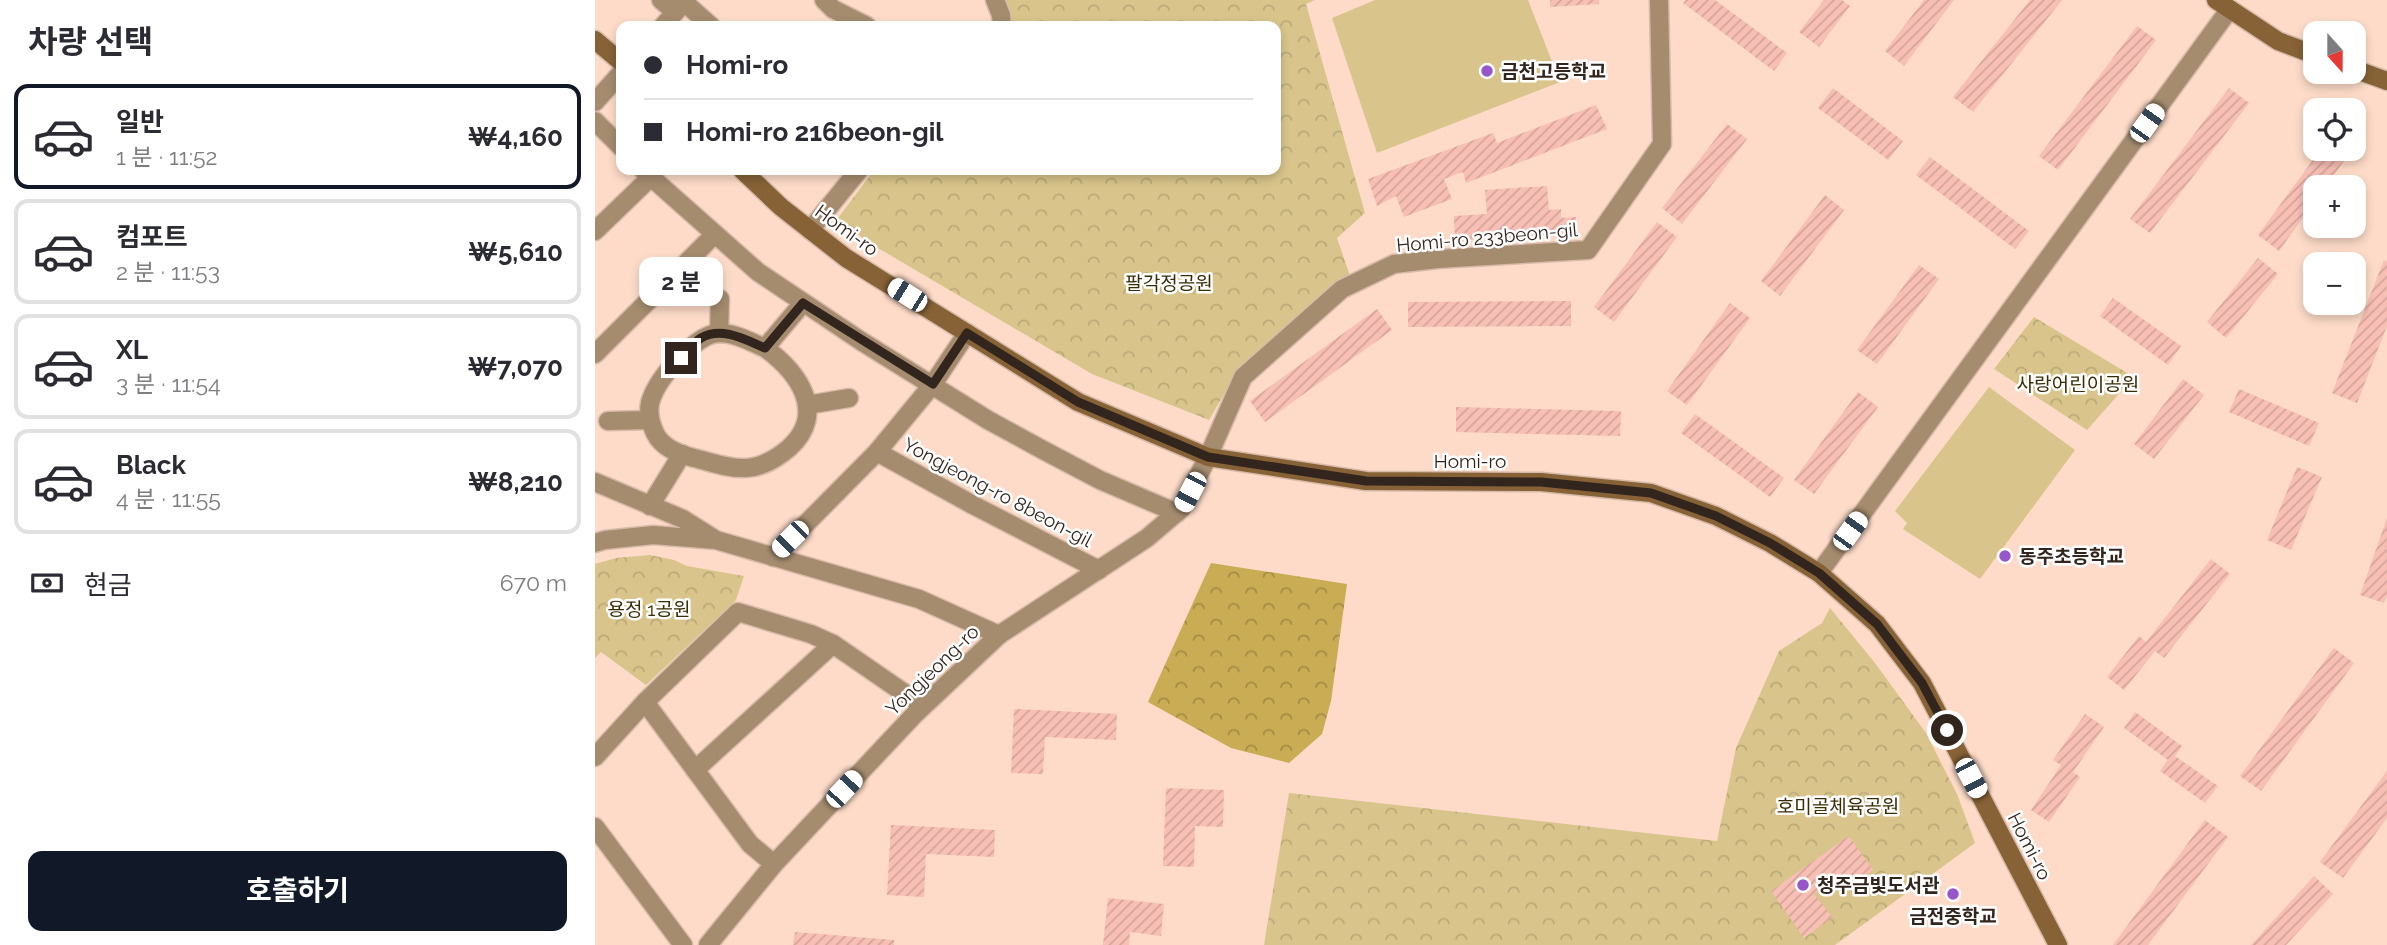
<!DOCTYPE html>
<html lang="ko">
<meta charset="utf-8">
<style>
:root{--surface:#fff;--page:#f7f7f7;--text:#2b2b33;--muted:#7c7c81;--line:#e1e1e2;--accent:#111827}
body{margin:0;font-family:Raleway,"Noto Sans KR",sans-serif;background:var(--page);color:var(--text);height:100vh;display:flex;flex-direction:column;font-size:26px;white-space:nowrap}
*{box-sizing:border-box;margin:0}
p{font-size:23px;color:var(--muted)}
.icon{flex:none;width:38px;height:38px;fill:none;stroke:currentColor;stroke-width:2;stroke-linecap:round;stroke-linejoin:round}
.map{position:relative;flex:1;overflow:hidden}
.sheet{display:flex;flex-direction:column;background:var(--surface);width:595px}
.sheet>*{flex:none}
.hud{position:absolute;left:21px;top:21px;width:665px;height:154px;border-radius:14px;box-shadow:0 4px 10px #0003;display:grid;align-content:center;height:154px;padding:0 28px;background:var(--surface)}
.needle{width:46px;rotate:159deg}
.fabs{position:absolute;left:1708px;top:21px;display:grid;gap:14px}
.fabs a{display:grid;place-items:center;width:63px;height:63px;border-radius:14px;background:var(--surface);box-shadow:0 4px 10px #0003;font-size:35px}
.end{position:absolute;width:32px;height:32px;margin:-16px;border:9px solid #32251e;background:#fff;box-shadow:0 0 0 4px #fff}
.from{border-radius:50%}
.bubble{position:absolute;height:49px;border-radius:14px;background:var(--surface);box-shadow:0 4px 10px #0003;font-size:23px;font-weight:700;line-height:49px;text-align:center}
.car{position:absolute;width:21px;height:42px;margin:-21px -10px;border-radius:9px;box-shadow:0 0 5px 2px #0007;background:linear-gradient(#fff 24%,#345 0 40%,#fff 0 76%,#345 0 86%,#fff 0)}
.hud b{display:flex;align-items:center;gap:24px;height:66px;font-size:26px}
.hud b+b{border-top:2px solid var(--line)}
.hud i{width:18px;height:18px;background:var(--text)}
ul{padding:0;list-style:none}
li{display:flex;align-items:center;gap:21px;height:105px;margin:0 14px 10px;padding:0 14px;border:4px solid var(--line);border-radius:14px}
li div{flex:1}
li b{display:block;font-size:26px}
li em{font-style:normal;font-weight:700}
li.current{border-color:var(--accent)}
li>.icon{width:63px;height:63px;stroke-width:1.5}
h2{padding:0 28px;font-size:32px;line-height:84px}
.pay{display:flex;align-items:center;gap:18px;height:77px;padding:0 28px;font-size:26px}
.pay p{margin-inline-start:auto}
.cta{display:flex;gap:14px;margin-top:auto;padding:14px 28px}
.cta a{flex:1;height:80px;border-radius:14px;background:var(--accent);color:#fff;font-size:28px;font-weight:700;line-height:80px;text-align:center}
main{display:flex;flex:1;min-height:0}
.map>svg:first-child{display:block}
</style>
<main>
<section class="sheet">
<h2>차량 선택</h2>
<ul>
<li class="current"><svg class="icon" aria-label="car" viewBox="0 0 24 24"><path d="M5 17H2v-5l4-1 3-4h7l3 4 3 1v5h-3M9 17h6M6 11h13"/><circle cx="7" cy="17" r="2"/><circle cx="17" cy="17" r="2"/></svg><div><b>일반</b><p>1 분 · 11:52</p></div><em>₩4,160</em></li>
<li><svg class="icon" aria-label="car" viewBox="0 0 24 24"><path d="M5 17H2v-5l4-1 3-4h7l3 4 3 1v5h-3M9 17h6M6 11h13"/><circle cx="7" cy="17" r="2"/><circle cx="17" cy="17" r="2"/></svg><div><b>컴포트</b><p>2 분 · 11:53</p></div><em>₩5,610</em></li>
<li><svg class="icon" aria-label="car" viewBox="0 0 24 24"><path d="M5 17H2v-5l4-1 3-4h7l3 4 3 1v5h-3M9 17h6M6 11h13"/><circle cx="7" cy="17" r="2"/><circle cx="17" cy="17" r="2"/></svg><div><b>XL</b><p>3 분 · 11:54</p></div><em>₩7,070</em></li>
<li><svg class="icon" aria-label="car" viewBox="0 0 24 24"><path d="M5 17H2v-5l4-1 3-4h7l3 4 3 1v5h-3M9 17h6M6 11h13"/><circle cx="7" cy="17" r="2"/><circle cx="17" cy="17" r="2"/></svg><div><b>Black</b><p>4 분 · 11:55</p></div><em>₩8,210</em></li>
</ul>
<div class="pay"><svg class="icon" aria-label="cash" viewBox="0 0 24 24"><path d="M3 7h18v10H3z"/><circle cx="12" cy="12" r="2"/></svg>현금<p>670 m</p></div>
<div class="cta"><a>호출하기</a></div>
</section>
<div class="map">
<svg width="1792" height="945" viewBox="0 0 1792 945">
<defs>
<pattern id="forest-crowns" width="20" height="18" patternUnits="userSpaceOnUse" patternTransform="scale(1.75)"><rect width="20" height="18" fill="#c9ac54"/><path d="M2 6a3 3 0 1 1 6 0M12 15a3 3 0 1 1 6 0" fill="none" stroke="#a48c45"/></pattern>
<pattern id="park-crowns" width="20" height="18" patternUnits="userSpaceOnUse" patternTransform="scale(1.75)"><rect width="20" height="18" fill="#d9c58b"/><path d="M2 6a3 3 0 1 1 6 0M12 15a3 3 0 1 1 6 0" fill="none" stroke="#bba978"/></pattern>
<pattern id="building-hatch" width="6" height="6" patternUnits="userSpaceOnUse" patternTransform="scale(1.75)"><rect width="6" height="6" fill="#f8bfb5"/><path d="M-1 1l2-2M0 6l6-6M5 7l2-2" fill="none" stroke="#d5a49b"/></pattern>
</defs>
<rect width="100%" height="100%" fill="#fddbc8"/>
<!-- forest -->
<polygon fill="url(#forest-crowns)" points="616,563 752,584 736,701 727,734 694,763 636,748 553,702"/>
<!-- park -->
<g fill="url(#park-crowns)">
<polygon points="411,0 720,0 711,4 770,213 742,238 755,276 639,377 614,420 497,374 271,241 243,218 279,170 681,170 681,26 413,26 414,9"/>
<polygon points="1439,317 1539,377 1492,430 1399,369"/>
<polygon points="55,555 79,560 92,566 149,576 141,600 51,685 6,652 0,658 0,564 21,558"/>
<polygon points="1235,608 1280,663 1331,733 1362,794 1380,843 1240,945 669,945 694,793 1122,841 1141,748 1184,651 1227,623"/>
</g>
<!-- pitch -->
<g fill="#d9c58b">
<polygon points="780,0 933,0 965,82 782,153 737,18"/>
<polygon points="1394,387 1480,450 1385,579 1308,529 1312,523 1300,511"/>
</g>
<!-- building -->
<g fill="url(#building-hatch)">
<polygon points="955,0 1004,0 1004,4 955,7"/>
<polygon points="1091,0 1120,0 1192,53 1179,71 1088,3"/>
<polygon points="1229,0 1247,0 1255,6 1224,47 1204,32"/>
<polygon points="1329,0 1359,0 1309,66 1290,51"/>
<polygon points="1435,0 1467,0 1378,112 1358,97"/>
<polygon points="1542,26 1561,40 1463,170 1444,156"/>
<polygon points="1238,88 1308,141 1293,160 1223,108"/>
<polygon points="1634,88 1654,103 1555,233 1535,219"/>
<polygon points="1001,105 1012,129 871,183 868,172 849,179 857,199 809,217 801,196 782,206 773,179 898,133 902,143"/>
<polygon points="1132,124 1152,139 1087,224 1067,208"/>
<polygon points="1726,149 1749,149 1755,153 1730,187 1720,187 1720,201 1684,251 1663,235"/>
<polygon points="1335,157 1434,231 1420,249 1321,175"/>
<polygon points="952,186 954,210 966,209 966,218 981,217 981,233 860,241 859,216 892,214 890,190"/>
<polygon points="1230,195 1249,210 1185,296 1166,281"/>
<polygon points="1062,222 1082,237 1019,322 999,307"/>
<polygon points="1663,258 1683,274 1631,338 1612,322"/>
<polygon points="1789,260 1792,262 1792,326 1762,403 1737,393"/>
<polygon points="1324,265 1344,279 1282,364 1262,350"/>
<polygon points="1518,298 1586,346 1573,365 1505,316"/>
<polygon points="976,301 976,326 813,327 813,302"/>
<polygon points="1135,303 1155,318 1092,405 1072,391"/>
<polygon points="782,309 797,330 670,422 655,401"/>
<polygon points="1588,379 1609,395 1559,459 1539,444"/>
<polygon points="1644,389 1724,423 1714,446 1634,412"/>
<polygon points="1263,392 1283,407 1219,494 1199,480"/>
<polygon points="861,407 1026,411 1025,436 861,432"/>
<polygon points="1100,414 1189,478 1175,497 1086,433"/>
<polygon points="1702,467 1727,477 1696,550 1672,540"/>
<polygon points="1792,518 1792,595 1789,603 1765,595"/>
<polygon points="1616,559 1635,574 1569,658 1560,651 1529,690 1512,677 1544,636 1551,642"/>
<polygon points="1739,648 1759,663 1666,791 1645,776"/>
<polygon points="419,709 522,714 521,740 450,737 448,774 416,773"/>
<polygon points="1540,712 1587,746 1580,756 1623,786 1610,803 1565,771 1573,760 1529,728"/>
<polygon points="1490,714 1509,727 1478,772 1485,777 1454,822 1436,810 1466,765 1458,760"/>
<polygon points="1792,771 1792,818 1748,878 1725,862"/>
<polygon points="571,788 629,790 628,827 600,826 599,867 568,866"/>
<polygon points="1610,820 1633,837 1553,945 1518,945"/>
<polygon points="296,825 400,830 399,857 331,854 329,897 292,895"/>
<polygon points="1254,836 1278,870 1248,890 1240,879 1219,894 1237,917 1209,938 1176,891"/>
<polygon points="1719,876 1738,894 1691,945 1656,945"/>
<polygon points="513,898 569,904 566,936 535,932 534,945 508,945"/>
<polygon points="200,932 299,940 299,945 198,945"/>
</g>
<g fill="none" stroke-linecap="round" stroke-linejoin="round">
<defs>
<g id="street">
<polyline points="66,0 80,12"/>
<polyline points="229,0 238,9 272,26"/>
<polyline points="400,0 406,15 407,26"/>
<polyline points="89,2 116,26"/>
<polyline points="68,26 91,0"/>
<polyline points="0,102 26,73"/>
<polyline points="0,121 26,147"/>
<polyline points="48,170 163,272 266,341 393,420 448,450 505,480 582,513"/>
<polyline points="215,230 264,170"/>
<polyline points="0,231 56,177"/>
<polyline points="124,333 125,299"/>
<path d="M170 348C156 342 140 333 124 333 101 334 65 376 57 397 52 408 55 422 60 433 67 448 84 454 99 458 116 462 133 469 151 468 168 467 181 459 194 448 233 413 203 372 170 348L208 303"/>
<polyline points="0,354 120,234"/>
<polyline points="212,405 254,398"/>
<polyline points="13,421 55,420"/>
<polyline points="282,452 378,505 504,570"/>
<polyline points="0,482 88,519 118,538"/>
<polyline points="55,506 87,454"/>
<polyline points="0,543 10,540 58,535 121,540 324,599 404,635"/>
<polyline points="178,557 282,452 338,384 372,333"/>
<polyline points="1224,573 1634,10"/>
<polyline points="50,702 155,844 179,864"/>
<polyline points="0,757 50,702 143,612 216,634 238,644 328,706"/>
<polyline points="100,770 238,644"/>
<polyline points="0,827 88,945"/>
<polyline points="113,945 179,864 319,715 404,635 552,538 586,509 613,457 648,377 747,289 799,264 843,259 993,250 1067,144 1064,0"/>
</g>
<g id="secondary">
<polyline points="1621,0 1683,41 1720,55"/>
<polyline points="0,40 26,62"/>
<polyline points="1759,69 1792,81"/>
<polyline points="147,170 186,207 251,258 483,402 613,457 771,481 946,482 1056,493 1121,516 1175,543 1224,573 1282,624 1327,683 1463,945"/>
</g>
</defs>
<!-- street casing -->
<use href="#street" stroke="#d8baa9" stroke-width="21"/>
<!-- secondary casing -->
<use href="#secondary" stroke="#d8baa9" stroke-width="21"/>
<!-- street -->
<use href="#street" stroke="#a58c6f" stroke-width="18"/>
<!-- secondary -->
<use href="#secondary" stroke="#866236" stroke-width="18"/>
</g>
<g fill="none" stroke-linecap="round" stroke-linejoin="round">
<!-- route -->
<path stroke="#32251e" stroke-width="9" d="M86 358C92 352 99 342 106 338 127 326 151 340 170 348L208 303 338 384 372 333 483 402 613 457 771 481 946 482 1056 493 1121 516 1175 543 1224 573 1282 624 1327 683 1352 730"/>
</g>
<!-- markers -->
<g fill="#9956cb" stroke="#fff" stroke-width="2.5">
<circle cx="892" cy="71" r="7"/>
<circle cx="1410" cy="556" r="7"/>
<circle cx="1208" cy="885" r="7"/>
<circle cx="1358" cy="894" r="7"/>
</g>
<g text-anchor="middle" dominant-baseline="central" stroke-width="5" stroke-linejoin="round" paint-order="stroke">
<!-- poi labels -->
<g font-size="19" font-weight="bold" fill="#32251e" stroke="#fff" text-anchor="start">
<text x="906" y="71">금천고등학교</text>
<text x="1424" y="556">동주초등학교</text>
<text x="1222" y="885">청주금빛도서관</text>
<text x="1358" y="916" text-anchor="middle">금전중학교</text>
</g>
<!-- street labels -->
<g font-size="19" fill="#32251e" stroke="#fff">
<text transform="translate(252 230) rotate(36)">Homi-ro</text>
<text transform="translate(892 237) rotate(-5)">Homi-ro 233beon-gil</text>
<text x="875" y="461">Homi-ro</text>
<text transform="translate(403 492) rotate(28)">Yongjeong-ro 8beon-gil</text>
<text transform="translate(337 670) rotate(-44)">Yongjeong-ro</text>
<text transform="translate(1435 846) rotate(63)">Homi-ro</text>
</g>
<!-- park labels -->
<g font-size="19" fill="#392d05" stroke="#fff">
<text x="574" y="283">팔각정공원</text>
<text x="1483" y="384">사랑어린이공원</text>
<text x="54" y="609">용정 1공원</text>
<text x="1243" y="806">호미골체육공원</text>
</g>
</g>
</svg>
<div class="fabs">
<a><svg class="needle" viewBox="-14 -14 28 28"><path d="M0-13l5 13h-10z" fill="#e53935"/><path d="M0 13l5-13h-10z" fill="#7c7c81"/></svg></a>
<a><svg class="icon" aria-label="locate" viewBox="0 0 24 24"><circle cx="12" cy="12" r="6"/><path d="M12 2v4M12 18v4M2 12h4M18 12h4"/></svg></a>
<a>+</a>
<a>−</a>
</div>
<i class="end from" style="left:1352px;top:730px"></i>
<i class="end" style="left:86px;top:358px"></i>
<div class="bubble" style="left:44px;top:257px;width:84px">2 분</div>
<i class="car" style="left:1552px;top:123px;rotate:36deg"></i>
<i class="car" style="left:312px;top:295px;rotate:302deg"></i>
<i class="car" style="left:595px;top:492px;rotate:208deg"></i>
<i class="car" style="left:1255px;top:531px;rotate:36deg"></i>
<i class="car" style="left:195px;top:539px;rotate:225deg"></i>
<i class="car" style="left:1376px;top:778px;rotate:152deg"></i>
<i class="car" style="left:249px;top:789px;rotate:43deg"></i>
<div class="hud">
<b><i class="from"></i>Homi-ro</b>
<b><i></i>Homi-ro 216beon-gil</b>
</div>
</div>
</main>
